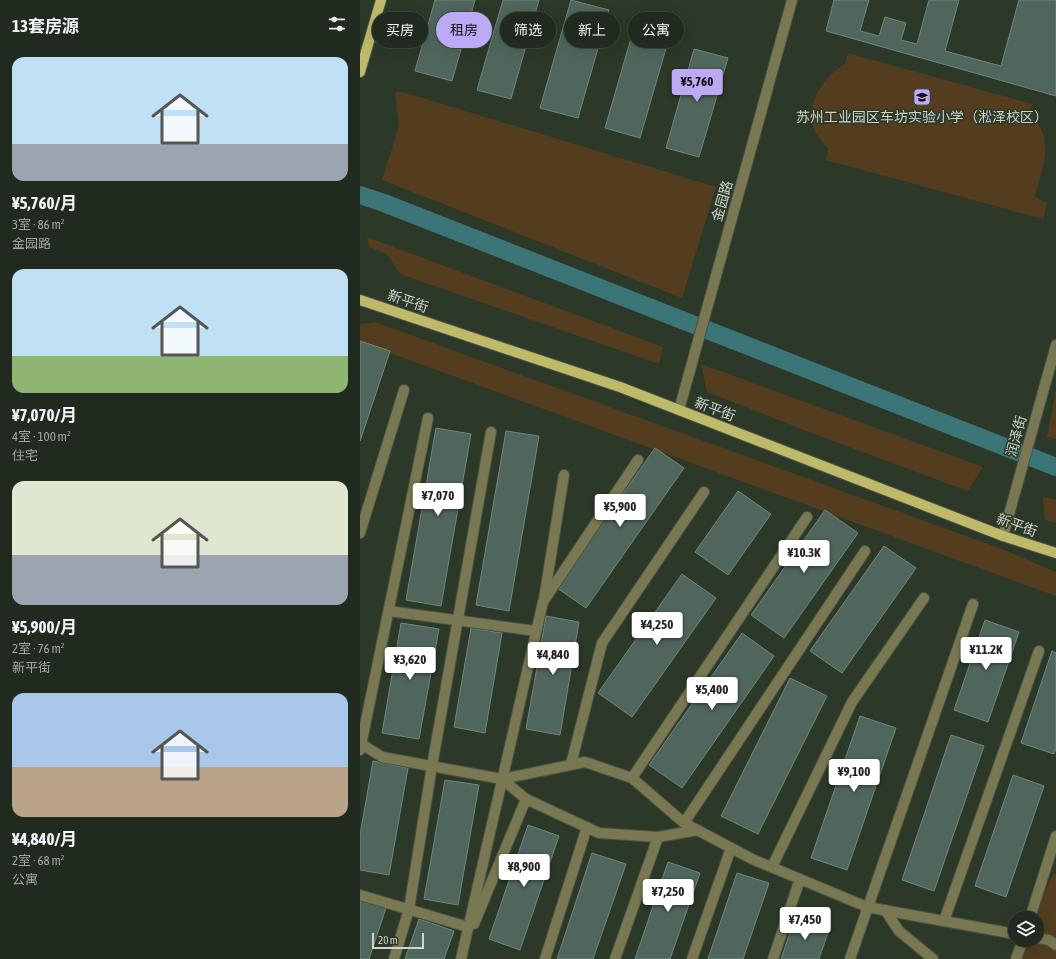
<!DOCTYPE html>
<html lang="zh">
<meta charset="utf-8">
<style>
body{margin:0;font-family:"Asap Condensed","Noto Sans SC",sans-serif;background:#2d362b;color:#f1f3f6;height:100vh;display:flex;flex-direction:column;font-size:15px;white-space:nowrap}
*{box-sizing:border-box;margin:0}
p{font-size:13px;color:#a2a7a4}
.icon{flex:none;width:22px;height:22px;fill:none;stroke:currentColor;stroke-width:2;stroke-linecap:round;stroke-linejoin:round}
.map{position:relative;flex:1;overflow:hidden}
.details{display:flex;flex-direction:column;background:#212a1e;width:360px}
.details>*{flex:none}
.guide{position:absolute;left:12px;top:12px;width:380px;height:36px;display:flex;gap:8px}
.tools{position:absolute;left:648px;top:911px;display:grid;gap:8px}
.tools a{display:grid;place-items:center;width:36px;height:36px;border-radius:50%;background:#212a1e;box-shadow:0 4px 16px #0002,0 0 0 1px #3e463c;font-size:20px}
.scale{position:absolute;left:12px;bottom:10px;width:52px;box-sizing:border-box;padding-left:4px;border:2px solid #ced5cc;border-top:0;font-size:11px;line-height:14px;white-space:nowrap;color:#ced5cc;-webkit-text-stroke:3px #2c3828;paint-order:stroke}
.price{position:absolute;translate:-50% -34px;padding:0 9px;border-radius:4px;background:#fff;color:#222;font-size:13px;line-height:26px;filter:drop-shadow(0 1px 2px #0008)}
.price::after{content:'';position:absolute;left:50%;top:24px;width:12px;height:9px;margin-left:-6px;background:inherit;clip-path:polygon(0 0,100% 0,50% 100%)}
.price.on{background:#bcaaf6;color:#111}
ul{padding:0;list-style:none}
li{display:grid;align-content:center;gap:8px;height:212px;padding:0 12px}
li span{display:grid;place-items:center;height:124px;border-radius:12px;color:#555}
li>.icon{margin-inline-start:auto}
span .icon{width:72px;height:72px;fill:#fffc;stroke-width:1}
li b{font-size:17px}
h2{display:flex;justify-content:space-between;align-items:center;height:48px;padding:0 12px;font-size:17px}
.pill{padding:0 14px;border-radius:18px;background:#212a1e;box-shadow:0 4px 16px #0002,0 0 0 1px #3e463c;font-size:14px;line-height:36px}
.pill.on{background:#bcaaf6;color:#111}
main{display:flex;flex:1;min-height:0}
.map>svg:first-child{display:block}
</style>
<main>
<section class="details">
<h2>13套房源<svg class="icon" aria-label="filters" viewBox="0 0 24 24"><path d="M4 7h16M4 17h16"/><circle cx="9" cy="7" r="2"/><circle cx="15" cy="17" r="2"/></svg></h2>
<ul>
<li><span style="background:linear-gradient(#bfe0f5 70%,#9aa5b1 0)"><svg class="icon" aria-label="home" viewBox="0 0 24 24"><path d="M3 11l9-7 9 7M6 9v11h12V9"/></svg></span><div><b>¥5,760/月</b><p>3室 · 86 m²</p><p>金园路</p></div></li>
<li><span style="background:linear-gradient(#bfe0f5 70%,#8fb573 0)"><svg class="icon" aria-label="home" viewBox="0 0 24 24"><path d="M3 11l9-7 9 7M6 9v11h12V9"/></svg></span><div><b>¥7,070/月</b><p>4室 · 100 m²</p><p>住宅</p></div></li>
<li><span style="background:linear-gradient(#dfe7d0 60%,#9aa5b1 0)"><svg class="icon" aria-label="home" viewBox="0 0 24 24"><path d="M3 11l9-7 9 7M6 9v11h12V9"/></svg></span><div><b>¥5,900/月</b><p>2室 · 76 m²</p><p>新平街</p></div></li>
<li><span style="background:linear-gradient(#a9c7e8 60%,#b9a48a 0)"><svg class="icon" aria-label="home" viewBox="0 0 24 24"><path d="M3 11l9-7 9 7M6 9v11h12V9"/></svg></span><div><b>¥4,840/月</b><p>2室 · 68 m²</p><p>公寓</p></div></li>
</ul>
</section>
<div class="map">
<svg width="696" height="959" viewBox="0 0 696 959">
<rect width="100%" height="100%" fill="#2c3828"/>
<g fill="#533d1e">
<path d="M488,53l184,51 -2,10c26,28 13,49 5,83l12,6 -4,16 -217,-59 2,-11c-5,-6 -11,-12 -14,-20 -10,-25 11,-54 31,-65z"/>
<path d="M35,92h8l313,95 -34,111 -300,-118 17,-54z"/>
<path d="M7,237l296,110 -4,17 -259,-90 -13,-20 -18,-7z"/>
<path d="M15,322l627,227 54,23v24l-693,-253 -3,1v-20z"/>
<path d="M341,364l282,103 -15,24 -159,-59 -102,-40z"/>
<path d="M696,389v50l-9,-2z"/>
<path d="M683,497l13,2v24l-11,-3z"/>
<path d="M693,874h3v85h-41l8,-19h14v-22h-4z"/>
</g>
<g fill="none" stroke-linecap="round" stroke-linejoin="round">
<path stroke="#3b7578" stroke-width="18" d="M0,195l24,8 672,264"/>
</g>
<g fill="#50665d" stroke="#6f877d">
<path d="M75,0h40l-23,81 -37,-10z"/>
<path d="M143,0h36l-28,99 -34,-9z"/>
<path d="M211,0l38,10 -31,108 -38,-10z"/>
<path d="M474,0h35l-9,31 19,5 6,-19 21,6 -5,17 16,4 12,-44h30l-14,51 56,15 18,-66h37v96l-230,-65z"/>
<path d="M276,21l35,10 -31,107 -35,-10z"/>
<path d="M334,49l34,9 -29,99 -33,-9z"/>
<path d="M0,341l30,10 -30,90z"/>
<path d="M76,428l35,6 -30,172 -35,-6z"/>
<path d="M146,431l33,5 -30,175 -33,-6z"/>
<path d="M295,448l29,20 -98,140 -29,-20z"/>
<path d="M378,491l33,23 -43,61 -33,-23z"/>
<path d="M465,510l33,23 -74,105 -33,-23z"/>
<path d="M524,546l32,22 -74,105 -32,-22z"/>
<path d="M322,574l34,24 -84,119 -34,-24z"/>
<path d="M186,616l33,6 -19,113 -34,-6z"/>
<path d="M625,620l34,12 -31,90 -34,-12z"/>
<path d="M41,623l38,6 -20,110 -37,-6z"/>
<path d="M111,628l31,5 -17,100 -31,-6z"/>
<path d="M382,633l32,23 -92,132 -33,-23z"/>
<path d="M692,651l4,2v96l-2,5 -33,-11z"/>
<path d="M430,678l37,18 -69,138 -37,-18z"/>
<path d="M500,716l36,12 -49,142 -36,-12z"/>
<path d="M591,735l33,11 -50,145 -32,-11z"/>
<path d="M13,761l35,7 -19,107 -29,-5v-35z"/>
<path d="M653,775l31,11 -38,111 -31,-11z"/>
<path d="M85,780l34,5 -21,120 -34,-6z"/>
<path d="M168,825l31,11 -39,114 -31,-11z"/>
<path d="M232,853l34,11 -33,95h-36z"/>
<path d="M308,862l32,11 -30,86h-35z"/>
<path d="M377,873l32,10 -26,76h-35z"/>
<path d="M0,900l26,8 -17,51h-9z"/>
<path d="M435,918l34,12 -10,29h-38z"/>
<path d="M59,919l35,12 -10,28h-39z"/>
</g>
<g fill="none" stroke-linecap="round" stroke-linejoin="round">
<defs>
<g id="minor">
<path d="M319,410l113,-410"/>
<path d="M0,533l44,-143"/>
<path d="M643,536l53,-191"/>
<path d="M184,599l20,-124"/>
<path d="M29,611l147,20"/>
<path d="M0,743l22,14 120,22 83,-17 47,16 52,45 68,36 115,48 148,27"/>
<path d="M0,750l68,-332"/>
<path d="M211,764l31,-121 102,-151"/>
<path d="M272,778l175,-261"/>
<path d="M142,779l24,20 73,34 59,4 40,-7"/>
<path d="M324,823l181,-272"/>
<path d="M412,867l80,-165 72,-104"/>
<path d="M0,895l108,32"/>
<path d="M525,910l14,21 34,28"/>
<path d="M670,918l26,-82"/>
<path d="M584,921l95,-270"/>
<path d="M114,924l52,-125"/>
<path d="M677,938l12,2 7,5"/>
<path d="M34,959l15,-50 23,-143 59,-334"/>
<path d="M101,959l82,-357 95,-142"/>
<path d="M185,959l42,-132"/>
<path d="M255,959l43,-122"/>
<path d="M332,959l39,-111"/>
<path d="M413,959l27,-80"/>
<path d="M490,959l123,-355"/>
<path d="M656,959l7,-19"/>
</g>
<g id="major">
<path d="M0,72l21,-72"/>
<path d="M0,300l260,87 383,149 53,17"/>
</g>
</defs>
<use href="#minor" stroke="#495446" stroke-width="12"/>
<use href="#major" stroke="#495446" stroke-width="12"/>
<use href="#minor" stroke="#797852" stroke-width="10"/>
<use href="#major" stroke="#beba6a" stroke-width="10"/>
</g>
<defs>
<symbol id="school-square" viewBox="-11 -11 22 22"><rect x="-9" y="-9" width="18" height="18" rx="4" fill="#bcaaf6" stroke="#2c3828"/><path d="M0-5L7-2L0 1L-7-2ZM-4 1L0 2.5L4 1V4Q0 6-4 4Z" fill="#111"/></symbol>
</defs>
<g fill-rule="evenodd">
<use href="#school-square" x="552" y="87" width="20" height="20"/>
</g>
<g text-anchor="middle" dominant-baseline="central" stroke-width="3" stroke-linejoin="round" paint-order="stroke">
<g font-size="14" fill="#ced5cc" stroke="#2c3828">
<text x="562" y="117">苏州工业园区车坊实验小学（淞泽校区）</text>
</g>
<g font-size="14" fill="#ced5cc" stroke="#2c3828">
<text transform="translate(362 201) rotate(-74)">金园路</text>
<text transform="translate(48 301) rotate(19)">新平街</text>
<text transform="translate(355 409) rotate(21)">新平街</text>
<text transform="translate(656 436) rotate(-75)">润泽街</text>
<text transform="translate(657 525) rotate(20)">新平街</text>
</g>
</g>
</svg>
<div class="tools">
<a><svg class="icon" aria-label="layers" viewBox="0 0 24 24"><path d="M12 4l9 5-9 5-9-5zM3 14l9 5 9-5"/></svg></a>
</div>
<div class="scale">20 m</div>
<b class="price on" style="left:337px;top:103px">¥5,760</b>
<b class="price" style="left:78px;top:517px">¥7,070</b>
<b class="price" style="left:260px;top:528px">¥5,900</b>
<b class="price" style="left:444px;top:574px">¥10.3K</b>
<b class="price" style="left:297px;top:646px">¥4,250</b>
<b class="price" style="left:626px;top:671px">¥11.2K</b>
<b class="price" style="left:193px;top:676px">¥4,840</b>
<b class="price" style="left:50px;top:681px">¥3,620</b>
<b class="price" style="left:352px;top:711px">¥5,400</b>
<b class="price" style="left:494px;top:793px">¥9,100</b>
<b class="price" style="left:164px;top:888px">¥8,900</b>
<b class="price" style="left:308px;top:913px">¥7,250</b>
<b class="price" style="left:445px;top:941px">¥7,450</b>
<div class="guide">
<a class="pill">买房</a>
<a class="pill on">租房</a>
<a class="pill">筛选</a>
<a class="pill">新上</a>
<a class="pill">公寓</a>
</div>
</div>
</main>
